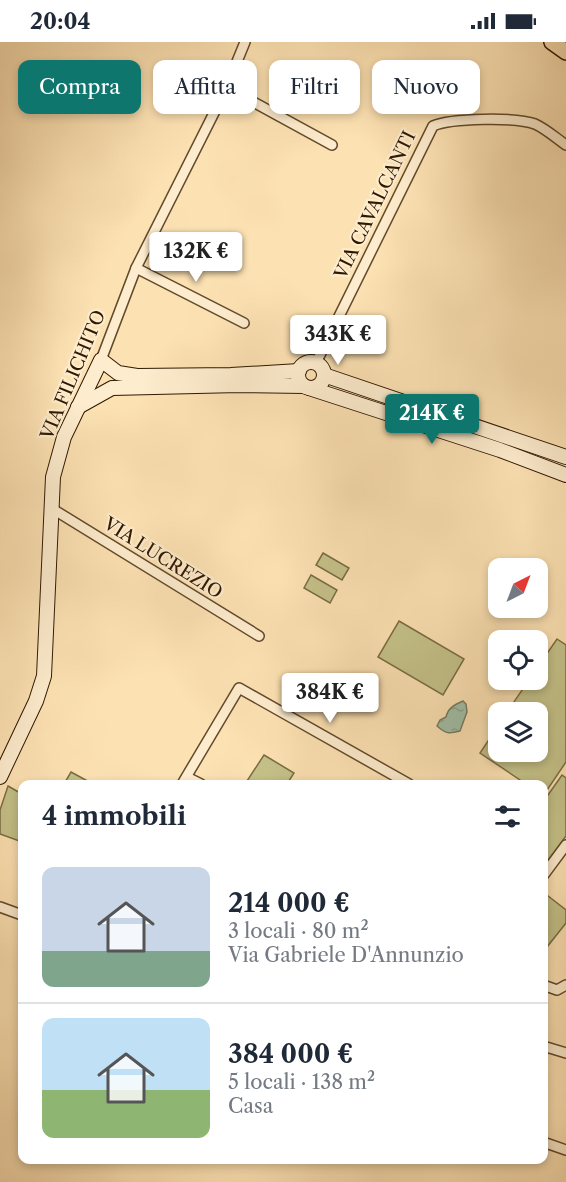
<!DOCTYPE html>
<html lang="it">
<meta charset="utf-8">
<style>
body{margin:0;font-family:"Libre Caslon Text",serif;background:#f6f6f7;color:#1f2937;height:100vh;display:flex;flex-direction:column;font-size:22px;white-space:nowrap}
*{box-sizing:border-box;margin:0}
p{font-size:20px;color:#747a83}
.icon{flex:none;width:33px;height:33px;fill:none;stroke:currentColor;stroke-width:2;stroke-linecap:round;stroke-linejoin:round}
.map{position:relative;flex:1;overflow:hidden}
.panel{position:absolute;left:18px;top:738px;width:530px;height:384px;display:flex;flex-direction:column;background:#fff;border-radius:12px;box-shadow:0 3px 9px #0003}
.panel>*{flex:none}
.banner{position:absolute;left:18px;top:18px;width:531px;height:54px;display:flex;gap:12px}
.needle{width:39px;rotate:42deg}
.fabs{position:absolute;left:488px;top:516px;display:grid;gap:12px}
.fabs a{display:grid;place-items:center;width:60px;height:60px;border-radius:12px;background:#fff;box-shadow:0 3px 9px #0003;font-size:30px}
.price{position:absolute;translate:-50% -51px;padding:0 14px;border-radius:6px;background:#fff;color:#222;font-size:20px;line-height:39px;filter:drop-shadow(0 2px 3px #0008)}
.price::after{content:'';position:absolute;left:50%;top:36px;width:18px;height:14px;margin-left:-9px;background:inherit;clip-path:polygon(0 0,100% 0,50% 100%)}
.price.on{background:#0f766e;color:#fff}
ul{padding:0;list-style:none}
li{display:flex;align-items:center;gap:18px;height:150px;padding:0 24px}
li+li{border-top:2px solid #e0e1e3}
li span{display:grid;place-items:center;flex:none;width:168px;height:120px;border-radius:12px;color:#555}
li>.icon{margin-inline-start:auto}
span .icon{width:72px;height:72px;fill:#fffc;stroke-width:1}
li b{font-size:26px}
h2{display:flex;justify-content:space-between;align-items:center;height:72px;padding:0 24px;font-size:26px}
.tag{padding:0 21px;border-radius:12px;background:#fff;box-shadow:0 3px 9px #0003;font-size:21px;line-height:54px}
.tag.on{background:#0f766e;color:#fff}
.status{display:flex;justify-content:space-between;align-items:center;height:42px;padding:0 30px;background:#fff;direction:ltr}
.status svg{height:16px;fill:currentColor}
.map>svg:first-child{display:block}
</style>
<div class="status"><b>20:04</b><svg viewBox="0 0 49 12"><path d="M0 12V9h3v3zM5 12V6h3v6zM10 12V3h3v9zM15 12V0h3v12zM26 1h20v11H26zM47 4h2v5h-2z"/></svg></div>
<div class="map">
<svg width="566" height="1140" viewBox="0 0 566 1140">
<defs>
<pattern id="water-ripples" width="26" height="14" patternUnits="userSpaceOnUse" patternTransform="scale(1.5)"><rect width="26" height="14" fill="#a0bea7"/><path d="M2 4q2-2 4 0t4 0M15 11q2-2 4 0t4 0" fill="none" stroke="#8aa38e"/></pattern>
</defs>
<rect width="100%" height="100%" fill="#fce1b2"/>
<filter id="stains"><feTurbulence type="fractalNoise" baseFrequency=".00333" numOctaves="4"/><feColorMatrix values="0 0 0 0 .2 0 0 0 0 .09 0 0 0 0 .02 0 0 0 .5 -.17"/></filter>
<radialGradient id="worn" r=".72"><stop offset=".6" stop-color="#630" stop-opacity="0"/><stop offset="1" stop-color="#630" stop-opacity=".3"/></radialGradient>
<g fill="#c4c188" stroke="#7a6c44" stroke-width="1.5">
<path d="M323,511l26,15 -7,12 -26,-15z"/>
<path d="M311,533l26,15 -7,13 -26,-15z"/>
<path d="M399,579l65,38 -21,36 -65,-38z"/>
<path d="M557,597l9,6v117l-23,34v-12h-17l-46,-31 18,-27v26h39v-40h-30l22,-32h8v-12z"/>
<path d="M264,713l30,18 -7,11h-42z"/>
<path d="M71,730l22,12h-29z"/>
<path d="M562,733l4,3v58l-23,31v-65z"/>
<path d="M8,744l14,8v48l-22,-8v-24z"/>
<path d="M543,850l23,18v13l-23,29z"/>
</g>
<path fill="url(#water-ripples)" stroke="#737c64" stroke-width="1.5" d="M463,659l3,3 1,8 -7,19c-11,3 -14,3 -23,-5l3,-6 6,-3c2,-9 8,-12 17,-16z"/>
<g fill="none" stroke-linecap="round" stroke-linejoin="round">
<defs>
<g id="street">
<path d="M226,45l106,58"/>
<path d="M136,226l108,55"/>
<path d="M101,318l35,-92 89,-177 20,-49"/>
<path d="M316,321l117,-237c18,-8 83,-9 102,-2 11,5 21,14 31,21"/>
<path d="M51,466l208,128"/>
<path d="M187,735l14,7"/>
<path d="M182,742l57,-96 170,96"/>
<path d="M543,834l23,-31"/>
<path d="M0,865l22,8"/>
<path d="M543,943l14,5 9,-5"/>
<path d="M543,1004l23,7"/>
<path d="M543,1100l23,8"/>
</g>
<g id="secondary">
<circle cx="311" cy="333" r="13"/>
<path d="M324,333l242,82"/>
<path d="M309,346l191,62 66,25"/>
<path d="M78,365l34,-19 127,-3 65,1"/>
<path d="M0,735l36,-76 8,-25 9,-199 11,-40 37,-77 17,13 19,3 94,-1 68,-4"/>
</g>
<path id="primary" d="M552,0l14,10"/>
</defs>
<use href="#street" stroke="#624a2c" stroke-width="12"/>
<use href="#secondary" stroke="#2f1800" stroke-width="16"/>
<use href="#primary" stroke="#2f1800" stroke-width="18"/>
<use href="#street" stroke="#fdeccd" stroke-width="9"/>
<use href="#secondary" stroke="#fdeccd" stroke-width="14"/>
<use href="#primary" stroke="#fce1b2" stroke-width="15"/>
</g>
<g text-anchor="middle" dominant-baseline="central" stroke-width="4.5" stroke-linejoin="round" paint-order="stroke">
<g font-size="18" fill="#2f1800" stroke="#fdeccd">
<text transform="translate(375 163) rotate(-64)">VIA CAVALCANTI</text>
<text transform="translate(73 333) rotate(-67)">VIA FILICHITO</text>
<text transform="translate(163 516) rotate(32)">VIA LUCREZIO</text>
</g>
</g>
<rect width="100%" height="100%" filter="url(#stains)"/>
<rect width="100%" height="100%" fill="url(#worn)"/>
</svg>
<div class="fabs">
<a><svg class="needle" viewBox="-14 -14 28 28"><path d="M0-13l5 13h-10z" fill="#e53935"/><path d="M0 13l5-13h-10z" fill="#747a83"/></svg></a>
<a><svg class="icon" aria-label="locate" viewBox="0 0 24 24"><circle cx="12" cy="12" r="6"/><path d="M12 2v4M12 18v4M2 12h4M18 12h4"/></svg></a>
<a><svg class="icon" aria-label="layers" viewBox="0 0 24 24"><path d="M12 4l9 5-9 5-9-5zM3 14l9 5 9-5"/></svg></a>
</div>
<b class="price" style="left:196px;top:241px">132K €</b>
<b class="price" style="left:338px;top:324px">343K €</b>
<b class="price on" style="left:432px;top:403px">214K €</b>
<b class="price" style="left:330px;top:682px">384K €</b>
<div class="banner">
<a class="tag on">Compra</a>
<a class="tag">Affitta</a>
<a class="tag">Filtri</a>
<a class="tag">Nuovo</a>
</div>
<section class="panel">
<h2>4 immobili<svg class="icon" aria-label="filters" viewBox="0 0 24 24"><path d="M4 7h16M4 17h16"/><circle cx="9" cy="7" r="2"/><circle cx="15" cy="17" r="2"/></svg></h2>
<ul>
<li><span style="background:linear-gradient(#c9d6e8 70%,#7fa58c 0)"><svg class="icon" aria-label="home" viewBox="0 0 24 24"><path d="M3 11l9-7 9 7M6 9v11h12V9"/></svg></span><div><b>214 000 €</b><p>3 locali · 80 m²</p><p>Via Gabriele D'Annunzio</p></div></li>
<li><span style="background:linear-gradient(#bfe0f5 60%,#8fb573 0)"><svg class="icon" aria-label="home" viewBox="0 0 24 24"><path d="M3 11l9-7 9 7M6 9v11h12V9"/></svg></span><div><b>384 000 €</b><p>5 locali · 138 m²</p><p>Casa</p></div></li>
</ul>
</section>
</div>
